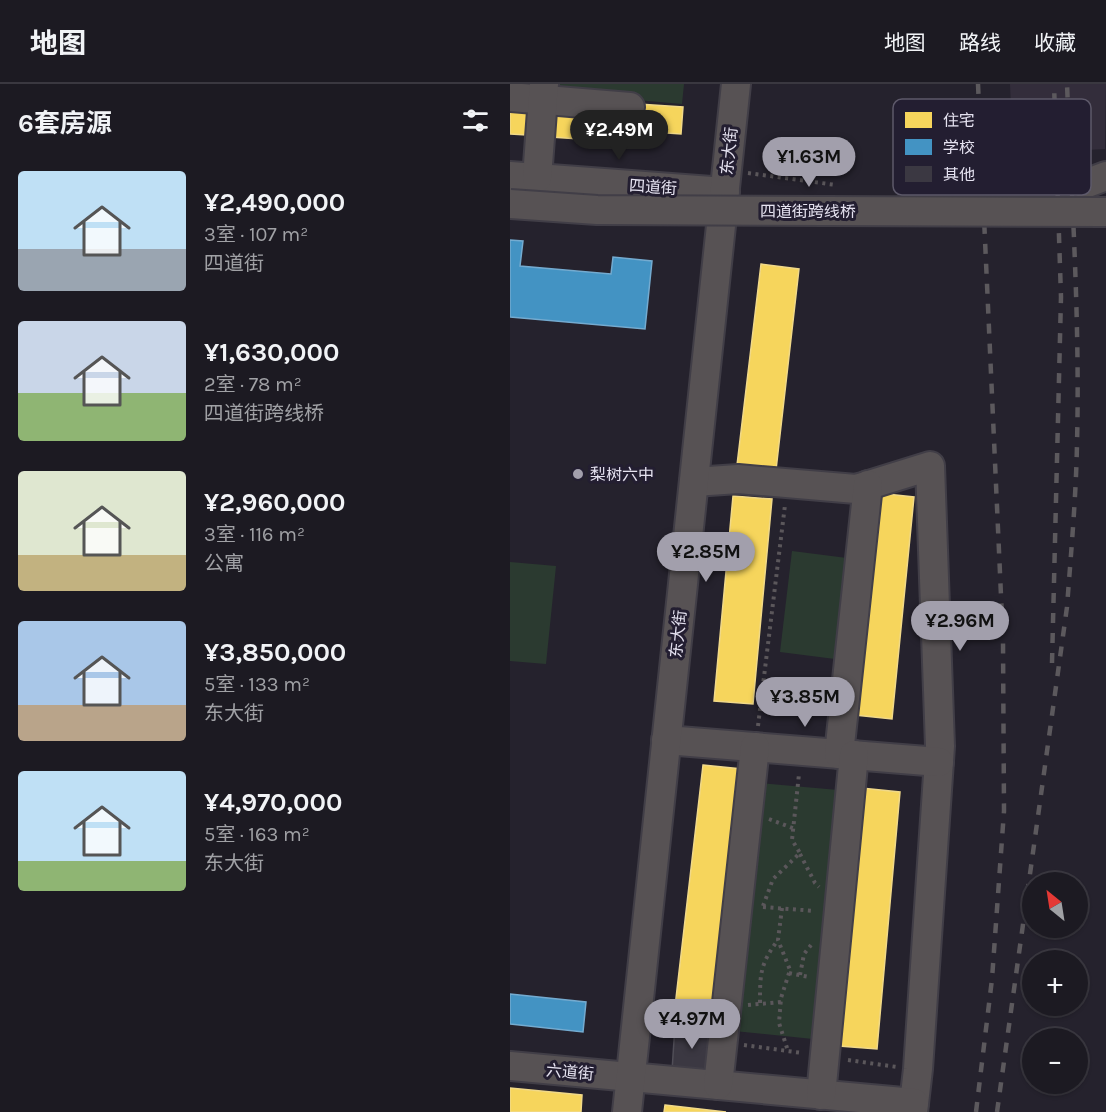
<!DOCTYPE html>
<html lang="zh">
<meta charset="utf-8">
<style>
body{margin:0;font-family:Karla,"Noto Sans SC",sans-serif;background:#25232a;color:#f1f3f6;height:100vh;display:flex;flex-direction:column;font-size:22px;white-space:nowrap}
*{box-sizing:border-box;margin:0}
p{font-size:20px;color:#a0a1a5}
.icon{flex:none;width:33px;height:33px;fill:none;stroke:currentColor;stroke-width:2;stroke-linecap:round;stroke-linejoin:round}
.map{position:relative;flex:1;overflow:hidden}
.drawer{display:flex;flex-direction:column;background:#1c1a22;width:510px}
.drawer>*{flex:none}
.needle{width:39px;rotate:330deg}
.fabs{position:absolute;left:512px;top:788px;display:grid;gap:12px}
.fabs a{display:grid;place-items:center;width:66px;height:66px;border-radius:50%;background:#1c1a22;box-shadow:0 2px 4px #0004,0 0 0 2px #3a3840;font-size:30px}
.price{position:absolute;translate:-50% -51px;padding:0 14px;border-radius:21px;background:#a29fac;color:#111;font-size:20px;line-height:39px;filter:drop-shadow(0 2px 3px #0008)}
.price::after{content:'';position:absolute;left:50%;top:36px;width:18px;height:14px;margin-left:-9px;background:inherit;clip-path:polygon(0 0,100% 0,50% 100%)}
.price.active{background:#222;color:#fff}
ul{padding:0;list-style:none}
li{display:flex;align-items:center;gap:18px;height:150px;padding:0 18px}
li span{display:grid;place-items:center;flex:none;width:168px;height:120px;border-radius:6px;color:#555}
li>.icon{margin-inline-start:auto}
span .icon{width:72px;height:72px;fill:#fffc;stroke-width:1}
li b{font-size:26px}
h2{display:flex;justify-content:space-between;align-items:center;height:72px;padding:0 18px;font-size:26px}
header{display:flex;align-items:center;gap:36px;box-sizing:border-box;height:84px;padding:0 30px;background:#1c1a22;border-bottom:2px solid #3a3840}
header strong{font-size:28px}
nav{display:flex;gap:33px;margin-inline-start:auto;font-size:21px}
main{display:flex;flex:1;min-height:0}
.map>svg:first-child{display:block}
</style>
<header>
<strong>地图</strong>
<nav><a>地图</a><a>路线</a><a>收藏</a></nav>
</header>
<main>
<section class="drawer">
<h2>6套房源<svg class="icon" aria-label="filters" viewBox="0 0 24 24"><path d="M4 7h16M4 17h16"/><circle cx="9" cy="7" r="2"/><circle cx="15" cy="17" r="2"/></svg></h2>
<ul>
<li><span style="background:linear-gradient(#bfe0f5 65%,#9aa5b1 0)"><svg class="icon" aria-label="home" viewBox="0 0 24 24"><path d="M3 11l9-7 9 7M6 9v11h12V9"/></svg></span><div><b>¥2,490,000</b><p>3室 · 107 m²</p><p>四道街</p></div></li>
<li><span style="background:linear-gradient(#c9d6e8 60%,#8fb573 0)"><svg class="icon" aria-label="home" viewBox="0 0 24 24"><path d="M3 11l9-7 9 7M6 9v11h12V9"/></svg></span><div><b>¥1,630,000</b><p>2室 · 78 m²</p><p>四道街跨线桥</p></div></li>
<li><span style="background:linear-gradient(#dfe7d0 70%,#c2b280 0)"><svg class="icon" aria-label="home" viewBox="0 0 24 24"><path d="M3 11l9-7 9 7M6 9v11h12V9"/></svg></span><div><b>¥2,960,000</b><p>3室 · 116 m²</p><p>公寓</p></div></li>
<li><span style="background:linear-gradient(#a9c7e8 70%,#b9a48a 0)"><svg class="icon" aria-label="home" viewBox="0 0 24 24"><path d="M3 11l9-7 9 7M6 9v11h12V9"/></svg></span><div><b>¥3,850,000</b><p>5室 · 133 m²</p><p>东大街</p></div></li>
<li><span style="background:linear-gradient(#bfe0f5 75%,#8fb573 0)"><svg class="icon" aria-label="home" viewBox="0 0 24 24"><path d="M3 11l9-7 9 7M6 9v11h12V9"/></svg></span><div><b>¥4,970,000</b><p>5室 · 163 m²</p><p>东大街</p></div></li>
</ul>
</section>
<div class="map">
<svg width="596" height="1028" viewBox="0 0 596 1028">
<rect width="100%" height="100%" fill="#25222d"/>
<path fill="#332d3b" d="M500,0h96l-1,65 -92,5z"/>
<g fill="#2b3a30">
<path d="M48,0h126l-2,20 -125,-11z"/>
<path d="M282,467l55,7 -12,101 -55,-7z"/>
<path d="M0,478l46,4 -10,98 -36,-3z"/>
<path d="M248,699l80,7 -25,249 -79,-8z"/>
</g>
<g fill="#f6d55c" stroke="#f1d988" stroke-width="1.5">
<path d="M128,20l45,3 -2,27 -44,-3v12l-86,-6 2,-28z"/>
<path d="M0,22l17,1 -1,28 -16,-1z"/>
<path d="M251,180l38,5 -23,201 -39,-5z"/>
<path d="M367,409l37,4 -22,222 -37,-4z"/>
<path d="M223,412l39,3 -19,205 -39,-3z"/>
<path d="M193,681l39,4 -30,260 -39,-5z"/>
<path d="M351,704l39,4 -23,257 -38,-3z"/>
<path d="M0,1004l72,7 -1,17h-71z"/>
<path d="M155,1021l61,7h-62z"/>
</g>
<g fill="#4393c3" stroke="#74abd0" stroke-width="1.5">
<path d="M0,156l13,1 -3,25 91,8 2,-17 39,4 -7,68 -135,-12z"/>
<path d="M0,910l76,8 -3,30 -73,-8z"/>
</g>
<path fill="#3b3842" stroke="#504e57" stroke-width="1.5" d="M165,941l37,4 -4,45 -36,-3z"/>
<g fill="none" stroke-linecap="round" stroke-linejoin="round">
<defs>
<g id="minor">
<path d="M0,13l120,10"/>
<path d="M0,92l215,16"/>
<path d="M27,94l7,-94"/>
<path d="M575,100l21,-8"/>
<path d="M184,398l44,-3 118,10 74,-23 10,280 -22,323 -5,43"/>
<path d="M156,656l273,22"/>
<path d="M329,670l29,-269"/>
<path d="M0,982l404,37"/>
<path d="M208,1001l37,-338"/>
<path d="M311,1011l33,-340"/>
<path d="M117,1028l109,-1028"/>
</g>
</defs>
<use href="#minor" stroke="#413e47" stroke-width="32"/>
<g stroke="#5b575b" stroke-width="4" stroke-dasharray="3 4.5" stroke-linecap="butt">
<path d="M238,89l88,12"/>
<path d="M248,642l27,-221"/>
<path d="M259,735l26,10"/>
<path d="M290,770l15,29 4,4"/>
<path d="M253,822l10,-27 27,-26 -8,-13 7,-66"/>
<path d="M253,823l52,4"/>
<path d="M272,824l-4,32 12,30 -9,28 -2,25 9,28"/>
<path d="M279,889l20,4"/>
<path d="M290,891l4,-21 7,-9"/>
<path d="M250,919c0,-29 0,-39 18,-63"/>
<path d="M238,921l33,-3"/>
<path d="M234,961l58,8"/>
<path d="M338,976l49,7"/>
</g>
<use href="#minor" stroke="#575254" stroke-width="28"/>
<g stroke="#5c595d" stroke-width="4.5" stroke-dasharray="10 10" stroke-linecap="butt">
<path d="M542,579l9,-366 -7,-213"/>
<path d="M466,1028l16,-133 12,-168 -1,-171 -25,-556"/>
<path d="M487,1028l70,-505c4,-54 9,-109 10,-163 3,-120 -5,-240 -10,-360"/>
</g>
<defs>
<path id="minor-bridge" d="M0,120l87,6 509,2"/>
</defs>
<use href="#minor-bridge" stroke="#413e47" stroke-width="32" stroke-linecap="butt"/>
<use href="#minor-bridge" stroke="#575254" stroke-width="28"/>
</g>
<circle fill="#a29fac" stroke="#231e31" stroke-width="2" cx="68" cy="390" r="6"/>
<g text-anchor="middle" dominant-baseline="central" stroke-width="6" stroke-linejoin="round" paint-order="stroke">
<g font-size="16" fill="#e5e2f0" stroke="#231e31">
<text transform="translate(219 67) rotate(-84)">东大街</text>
<text transform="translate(143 103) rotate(4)">四道街</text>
<text x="298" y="127">四道街跨线桥</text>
<text transform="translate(168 550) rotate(-84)">东大街</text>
<text transform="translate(60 988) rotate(5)">六道街</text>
</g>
<g font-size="16" fill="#e5e2f0" stroke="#231e31" text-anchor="start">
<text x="80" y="390">梨树六中</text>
</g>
</g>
<rect x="383" y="15" width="198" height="96" rx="9" fill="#231e31" stroke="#5d596a" stroke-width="1.5"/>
<rect x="395" y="28" width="27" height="16" fill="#f6d55c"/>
<rect x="395" y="55" width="27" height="16" fill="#4393c3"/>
<rect x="395" y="82" width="27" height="16" fill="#3b3842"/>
<g font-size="16" fill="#e5e2f0">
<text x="433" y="42">住宅</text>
<text x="433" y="69">学校</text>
<text x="433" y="96">其他</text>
</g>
</svg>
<div class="fabs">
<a><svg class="needle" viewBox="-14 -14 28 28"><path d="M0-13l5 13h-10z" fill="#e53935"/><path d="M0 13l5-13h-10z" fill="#a0a1a5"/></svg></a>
<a>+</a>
<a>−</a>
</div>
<b class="price active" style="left:109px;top:77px">¥2.49M</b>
<b class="price" style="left:299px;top:104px">¥1.63M</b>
<b class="price" style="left:196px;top:499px">¥2.85M</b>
<b class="price" style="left:450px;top:568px">¥2.96M</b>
<b class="price" style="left:295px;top:644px">¥3.85M</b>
<b class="price" style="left:182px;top:966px">¥4.97M</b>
</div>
</main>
